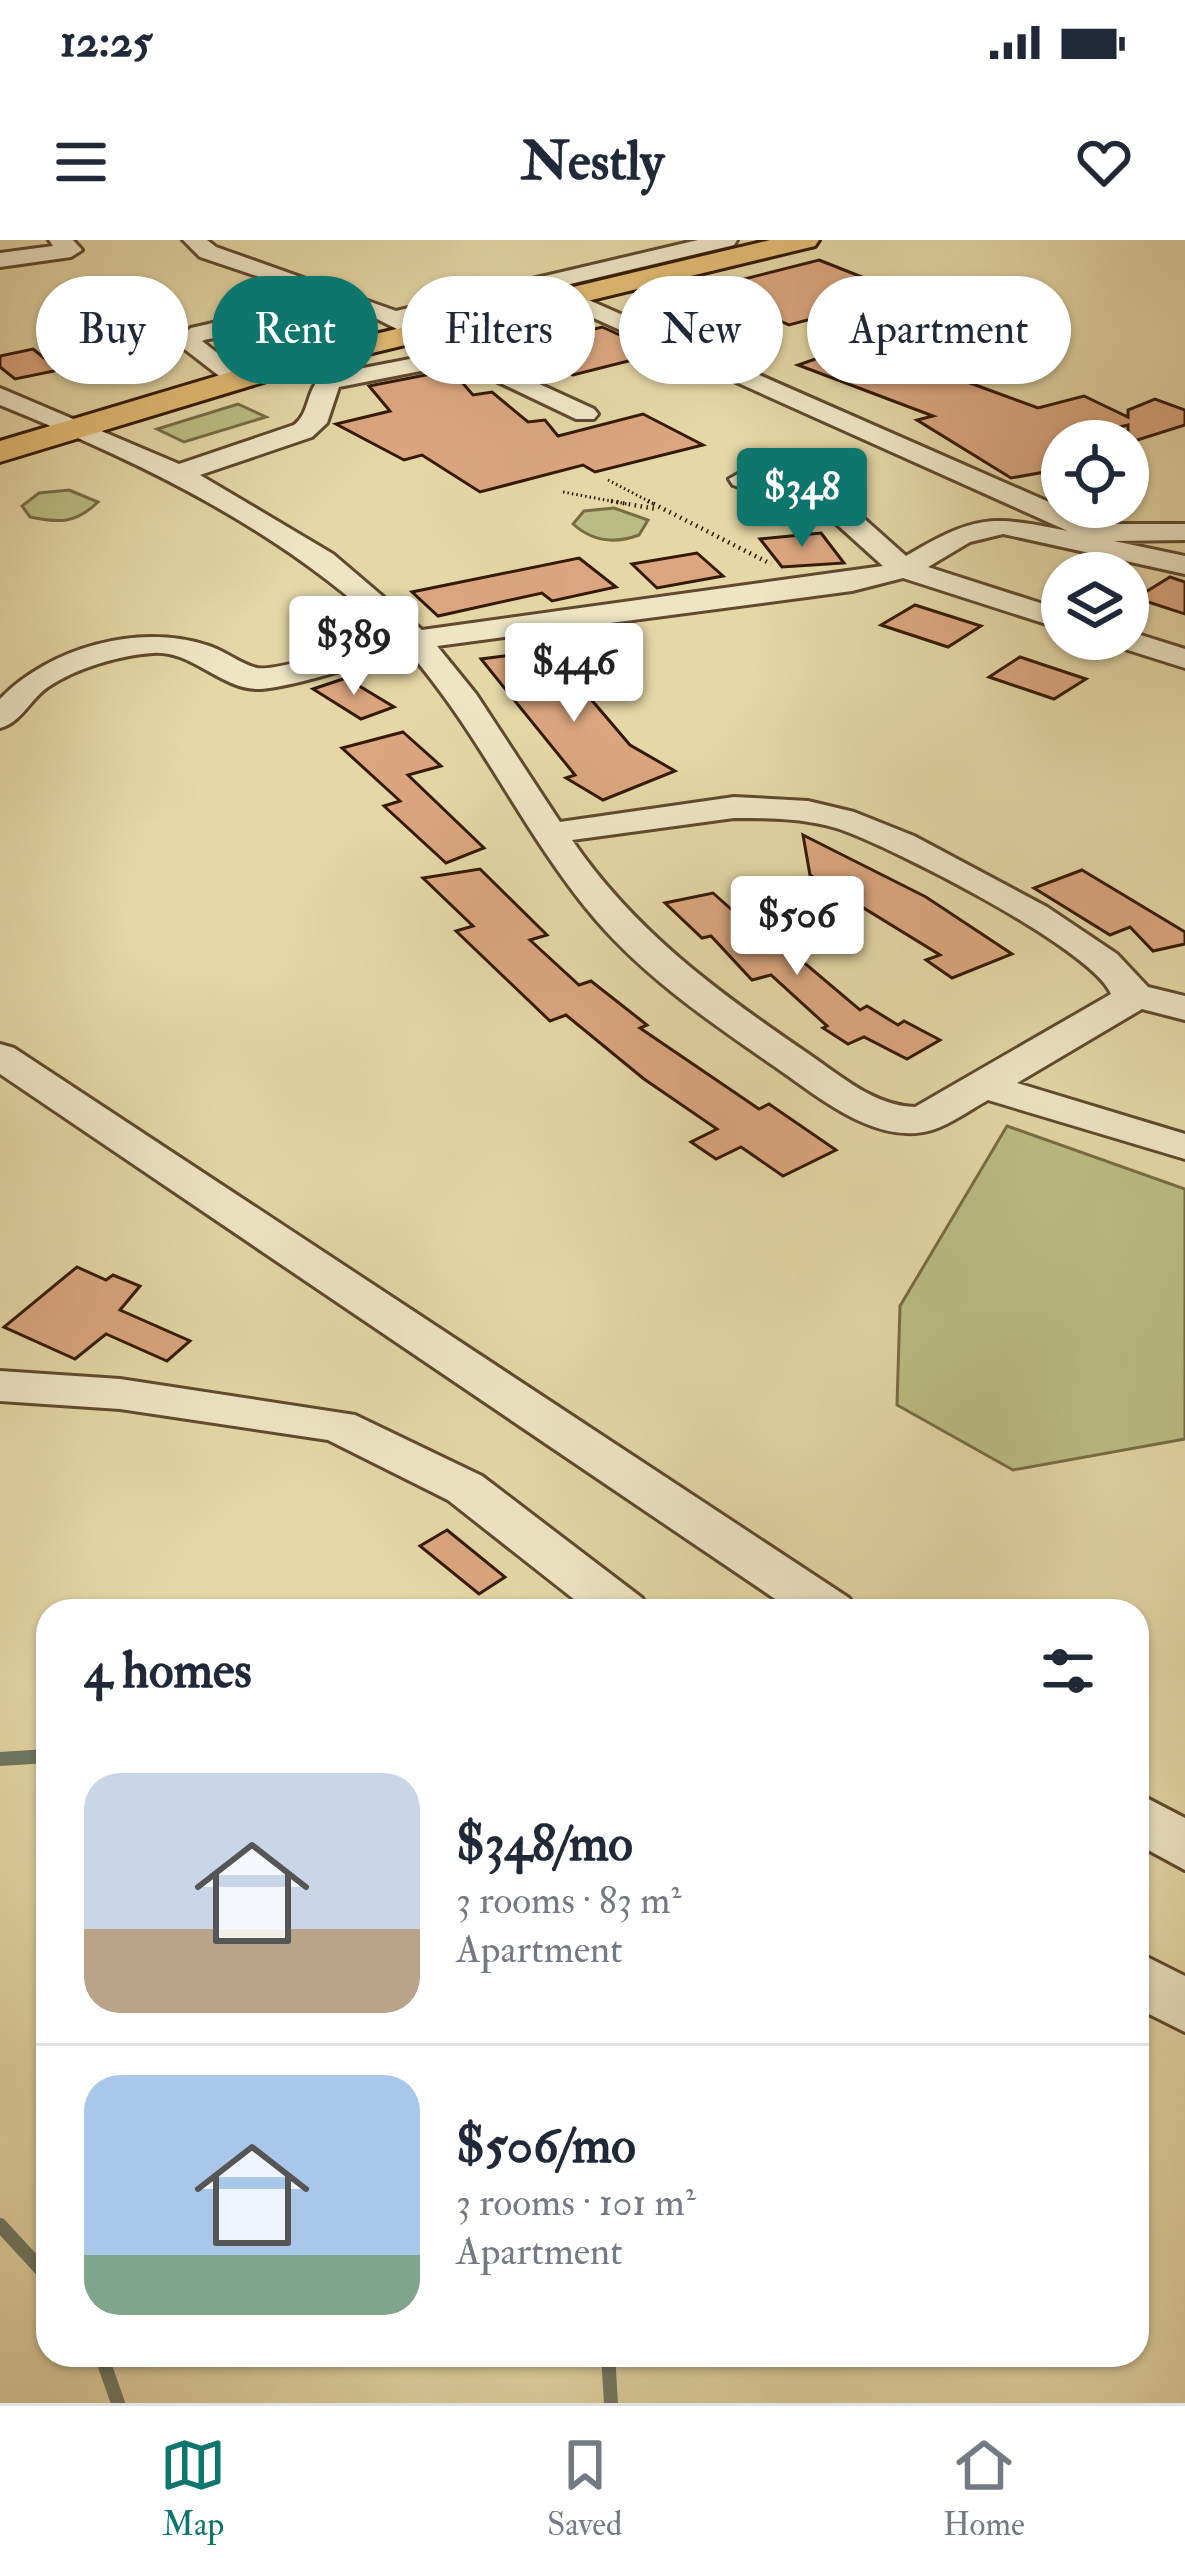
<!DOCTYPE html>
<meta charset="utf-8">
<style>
body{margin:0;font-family:"IM FELL Double Pica",serif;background:#f6f6f7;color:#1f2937;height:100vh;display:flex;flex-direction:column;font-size:45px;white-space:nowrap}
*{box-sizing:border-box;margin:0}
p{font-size:39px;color:#747a83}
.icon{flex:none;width:66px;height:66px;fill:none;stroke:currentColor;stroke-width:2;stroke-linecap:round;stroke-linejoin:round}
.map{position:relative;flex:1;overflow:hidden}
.side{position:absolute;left:36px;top:1359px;width:1113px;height:768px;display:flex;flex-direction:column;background:#fff;border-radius:36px;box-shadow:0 3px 9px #0004}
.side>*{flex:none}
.hud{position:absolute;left:36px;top:36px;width:1113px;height:108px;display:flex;gap:24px}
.buttons{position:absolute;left:1041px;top:180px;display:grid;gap:24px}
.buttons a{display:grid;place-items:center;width:108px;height:108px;border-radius:50%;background:#fff;box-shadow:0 3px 9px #0004;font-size:60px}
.price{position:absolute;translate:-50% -102px;padding:0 27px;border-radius:12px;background:#fff;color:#222;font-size:39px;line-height:78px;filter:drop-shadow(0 3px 6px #0008)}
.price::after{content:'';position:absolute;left:50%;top:72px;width:36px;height:27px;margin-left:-18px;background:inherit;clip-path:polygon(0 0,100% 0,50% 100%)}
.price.current{background:#0f766e;color:#fff}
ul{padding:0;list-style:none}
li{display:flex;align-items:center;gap:36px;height:300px;padding:0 48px}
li+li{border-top:3px solid #e0e1e3}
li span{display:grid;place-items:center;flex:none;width:336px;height:240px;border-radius:36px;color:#555}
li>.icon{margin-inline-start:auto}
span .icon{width:144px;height:144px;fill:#fffc;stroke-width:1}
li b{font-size:51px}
h2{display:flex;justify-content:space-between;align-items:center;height:144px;padding:0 48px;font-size:51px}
.chip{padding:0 42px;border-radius:54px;background:#fff;box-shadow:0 3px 9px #0004;font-size:42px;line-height:108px}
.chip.current{background:#0f766e;color:#fff}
.status{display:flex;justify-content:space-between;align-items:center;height:84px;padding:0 60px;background:#fff;direction:ltr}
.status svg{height:33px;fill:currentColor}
header{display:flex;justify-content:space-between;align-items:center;height:156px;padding:0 48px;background:#fff;font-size:54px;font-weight:700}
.menu{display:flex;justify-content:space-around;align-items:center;height:168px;border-top:3px solid #e0e1e3;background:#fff;font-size:33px;color:#747a83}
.menu a{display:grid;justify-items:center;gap:6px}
.menu .current{color:#0f766e}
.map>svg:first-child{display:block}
</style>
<div class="status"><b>12:25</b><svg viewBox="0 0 49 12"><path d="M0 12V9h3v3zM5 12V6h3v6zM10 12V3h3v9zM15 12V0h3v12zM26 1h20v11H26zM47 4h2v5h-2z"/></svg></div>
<header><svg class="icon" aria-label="menu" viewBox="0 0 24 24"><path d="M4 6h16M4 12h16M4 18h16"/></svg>Nestly<svg class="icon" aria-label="heart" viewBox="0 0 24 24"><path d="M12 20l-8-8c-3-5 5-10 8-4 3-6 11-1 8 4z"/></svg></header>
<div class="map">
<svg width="1185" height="2163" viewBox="0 0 1185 2163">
<rect width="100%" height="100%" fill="#e5d7a6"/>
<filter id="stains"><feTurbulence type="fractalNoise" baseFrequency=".00167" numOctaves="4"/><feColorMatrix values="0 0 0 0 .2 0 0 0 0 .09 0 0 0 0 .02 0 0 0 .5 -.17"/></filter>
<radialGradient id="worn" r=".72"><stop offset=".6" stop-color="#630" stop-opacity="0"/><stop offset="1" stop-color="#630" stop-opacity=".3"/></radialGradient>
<g fill="#babd83" stroke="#776c44" stroke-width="3">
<path d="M238,164l28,13 -82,25 -27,-13z"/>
<path d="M69,250l29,12c-23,22 -39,21 -68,15l-8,-11 17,-13z"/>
<path d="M614,268l34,12 -9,15c-24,9 -46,7 -66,-11l11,-13z"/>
<path d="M1007,886l178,63v250l-172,31 -116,-65 3,-99z"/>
</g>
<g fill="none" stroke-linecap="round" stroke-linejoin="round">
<path stroke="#6f7a66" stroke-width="12" d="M0,1519l48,-3"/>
<g stroke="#6f7a66" stroke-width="14">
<path d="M0,1519l48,-3"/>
<path d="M0,1985l48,52"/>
<path d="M101,2115l17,48"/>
<path d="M608,2115l3,48"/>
</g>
</g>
<g fill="#dba67f" stroke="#341a06" stroke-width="3">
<path d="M819,20l86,34 -116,31 -84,-36z"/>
<path d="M278,82l35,17 -26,7 -32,-18z"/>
<path d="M602,87l58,26 -87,22 -55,-27z"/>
<path d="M861,103l177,65 46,-12 44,21v-7l27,-11 30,11v15l-57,18v-18l-66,16v28l-51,9 -94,-58 16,-4 -135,-51z"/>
<path d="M33,109l26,21 -44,9 -15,-12v-11z"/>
<path d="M441,132h12l20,23 19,-3 36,30 17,-2 13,16 85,-22 60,31 -108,27 -12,-7 -103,27 -58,-37 -18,5 -68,-36 54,-13 -21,-25z"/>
<path d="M821,293l23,30 -62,4 -22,-28z"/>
<path d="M697,313l26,23 -66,12 -25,-24z"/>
<path d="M579,318l37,29 -64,14 -10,-8 -104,23 -26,-24z"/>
<path d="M1170,337l15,5v32l-49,-16z"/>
<path d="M915,365l66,21 -33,21 -67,-22z"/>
<path d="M549,410l81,95 45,26 -72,29 -37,-22 9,-3 -94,-116z"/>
<path d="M1020,417l66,22 -32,20 -65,-22z"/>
<path d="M346,438l48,29 -33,12 -48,-30z"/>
<path d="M403,492l38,34 -33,9 76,73 -38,15 -62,-57 16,-5 -58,-53z"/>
<path d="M803,595l123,62 86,57 -60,24 -26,-18 14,-5 -130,-80z"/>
<path d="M480,629l67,66 -17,5 49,45 12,-4 56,44 -7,3 119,81 10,-5 67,46 -53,26 -42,-29 -25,12 -25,-17 26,-13 -73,-50 -78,-64 -16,6 -94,-90 17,-5 -50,-48z"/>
<path d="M1082,630l103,62v12l-32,7 -23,-24 -20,8 -76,-47z"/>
<path d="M713,653l65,58 10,-2 72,61 7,-4 31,19 6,-4 36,19 -33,19 -43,-22 -16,7 -25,-16 4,-2 -56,-51 -19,5 -41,-44 -9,2 -37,-35z"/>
<path d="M77,1027l29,13 7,-5 27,11 -20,24 70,31 -23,20 -61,-27 -31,25 -71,-32z"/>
<path d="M447,1290l58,47 -26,17 -59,-48z"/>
</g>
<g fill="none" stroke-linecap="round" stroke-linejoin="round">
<defs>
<g id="minor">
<path d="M49,0h24l9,10 -11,7 -71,10v-14l53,-7z"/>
<path d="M183,0h24l9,7 180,64 302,-71h39l-3,5 -320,76 15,11 -12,7 -56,-28 -161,-54z"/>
<path d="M568,51l531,233h86v16l-71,1 71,15v18l-182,-40 -33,8 -42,25 134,43v19l-159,-51 -51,13 -415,55 39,48 84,128 174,-25 74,4 46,11 60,24 133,71 70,47 31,33 37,9v24l-43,-11 -125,74 168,51v25l-197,-59c-18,10 -37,24 -56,30 -56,17 -116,-35 -158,-64 -67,-46 -137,-94 -189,-159 -65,-81 -108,-177 -177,-256 -34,9 -122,39 -152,38 -36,-1 -65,-39 -103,-36 -33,2 -77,15 -105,34 -18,12 -26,35 -48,41v-29c49,-51 138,-76 206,-54 18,5 34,19 51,23 19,4 112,-26 136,-32 -113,-107 -250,-173 -393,-231v-17l179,76 115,-39c16,-12 12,-35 28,-49l119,-23 35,2 118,54 4,5 -4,5h-18l-105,-50 -30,-2 -102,20 -12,36 -15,14 -112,38 133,79 89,76 461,-64 -52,-47 -98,-34 -4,-6 14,-8 108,36 55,49c70,-41 84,-41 162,-25l-508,-228 -4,-5zM734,578c35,0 69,0 102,10 53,17 257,121 275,166l-196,113c-40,-1 -73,-30 -105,-52 -91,-62 -175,-123 -238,-215z"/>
<path d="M213,83l37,7 57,33 -12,7c-31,-8 -59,-42 -93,-29l46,36 -3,5h-18l-53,-41 17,-13z"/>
<path d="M1128,391l57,18v19l-73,-23 -4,-6h20z"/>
<path d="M0,804l14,4 835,550 8,13h-64l-793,-537z"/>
<path d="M0,1131l120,8 235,36 127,61 160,122 8,13h-61l-141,-111 -120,-60 -208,-31 -120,-8z"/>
<path d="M1137,1553l48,25v52l-48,-26z"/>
<path d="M1137,1712l48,24v56l-48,-24z"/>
</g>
<path id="major" d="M770,0h49l-4,6 -505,122 -310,94v-21l287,-86z"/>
</defs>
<use href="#minor" stroke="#60492e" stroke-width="6"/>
<use href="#major" stroke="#341a06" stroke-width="6"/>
<g stroke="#341a06" stroke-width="3" stroke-dasharray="1.5 3" stroke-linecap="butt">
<path d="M608,240l46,24"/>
<path d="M563,252l64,12"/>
</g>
<g stroke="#341a06" stroke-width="4.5" stroke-dasharray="1.5 4.5" stroke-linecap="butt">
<path d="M611,261l45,8"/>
<path d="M648,261l123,63"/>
</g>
<use href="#minor" fill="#eee5c5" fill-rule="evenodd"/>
<use href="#major" fill="#e2bc73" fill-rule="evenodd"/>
</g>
<rect width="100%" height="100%" filter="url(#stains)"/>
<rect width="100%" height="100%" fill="url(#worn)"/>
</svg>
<div class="buttons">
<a><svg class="icon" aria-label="locate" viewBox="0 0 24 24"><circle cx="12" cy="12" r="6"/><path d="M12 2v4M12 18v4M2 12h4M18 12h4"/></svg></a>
<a><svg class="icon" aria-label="layers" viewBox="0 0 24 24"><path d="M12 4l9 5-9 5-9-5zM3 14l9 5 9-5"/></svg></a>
</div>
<b class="price current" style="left:802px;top:310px">$348</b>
<b class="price" style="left:354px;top:458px">$389</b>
<b class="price" style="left:574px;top:485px">$446</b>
<b class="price" style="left:797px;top:738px">$506</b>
<div class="hud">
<a class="chip">Buy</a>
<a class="chip current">Rent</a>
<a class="chip">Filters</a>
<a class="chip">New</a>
<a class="chip">Apartment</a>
</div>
<section class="side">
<h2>4 homes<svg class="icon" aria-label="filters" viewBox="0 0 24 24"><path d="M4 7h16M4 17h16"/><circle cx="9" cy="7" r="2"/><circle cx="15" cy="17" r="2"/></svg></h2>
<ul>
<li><span style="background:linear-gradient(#c9d6e8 65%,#b9a48a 0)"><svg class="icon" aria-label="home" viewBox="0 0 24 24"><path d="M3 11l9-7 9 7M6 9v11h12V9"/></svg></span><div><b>$348/mo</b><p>3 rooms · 83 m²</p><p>Apartment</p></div></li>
<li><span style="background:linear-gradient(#a9c7e8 75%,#7fa58c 0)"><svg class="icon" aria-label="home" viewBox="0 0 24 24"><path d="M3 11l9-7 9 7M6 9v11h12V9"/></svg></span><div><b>$506/mo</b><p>3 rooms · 101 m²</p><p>Apartment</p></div></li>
</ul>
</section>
</div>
<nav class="menu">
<a class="current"><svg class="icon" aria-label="map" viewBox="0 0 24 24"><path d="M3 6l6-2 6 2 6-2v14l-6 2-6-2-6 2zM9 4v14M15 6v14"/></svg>Map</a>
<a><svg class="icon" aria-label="saved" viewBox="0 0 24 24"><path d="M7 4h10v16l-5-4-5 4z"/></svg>Saved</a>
<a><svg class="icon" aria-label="home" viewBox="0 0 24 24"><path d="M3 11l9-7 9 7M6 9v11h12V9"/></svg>Home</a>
</nav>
